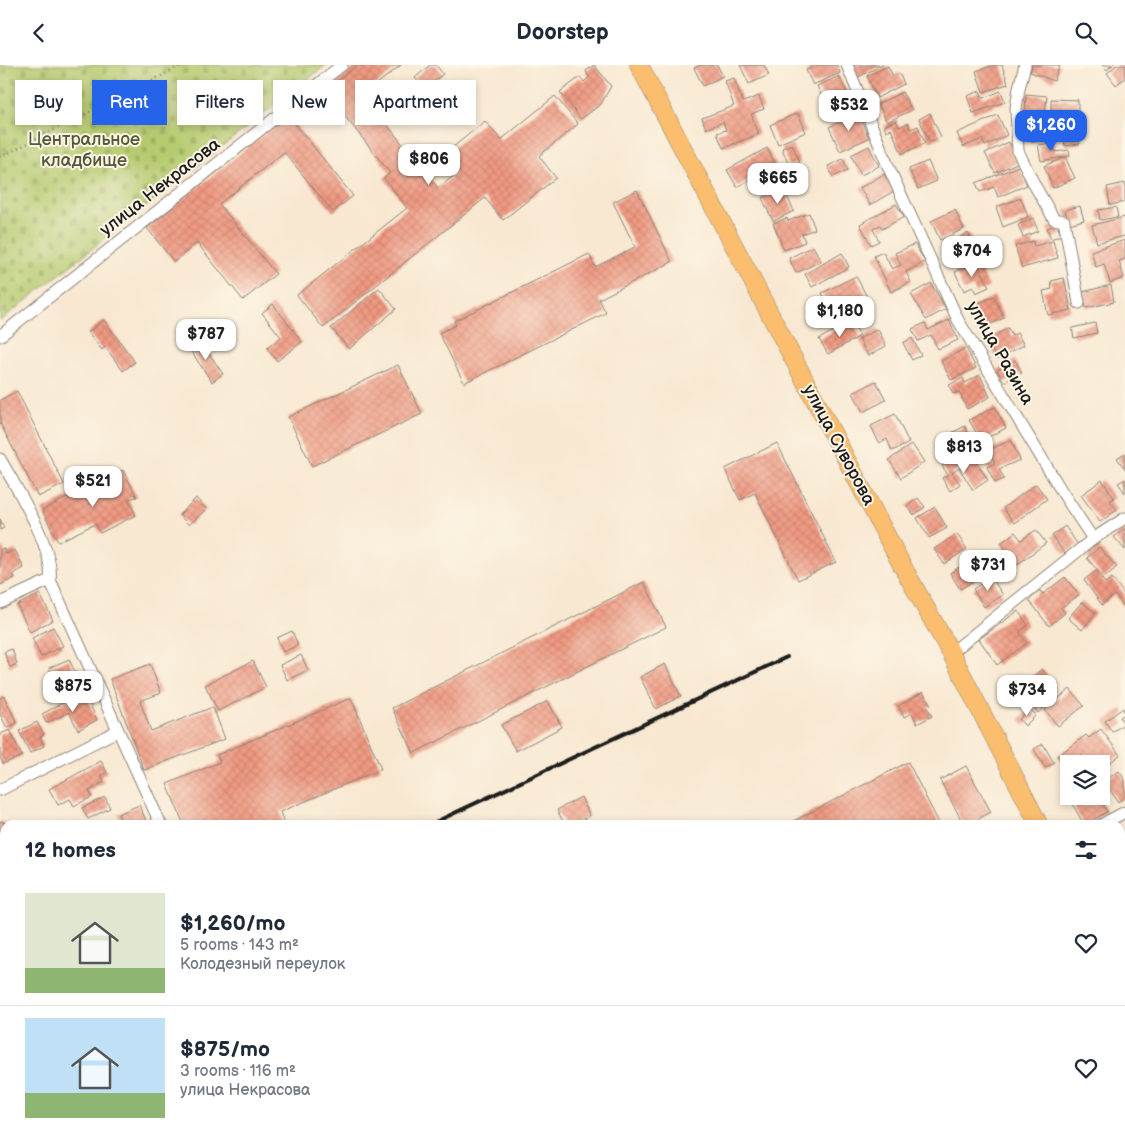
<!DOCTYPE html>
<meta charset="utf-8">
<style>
body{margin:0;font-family:"Balsamiq Sans",sans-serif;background:#f2f2f3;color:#1f2937;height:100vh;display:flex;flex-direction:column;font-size:19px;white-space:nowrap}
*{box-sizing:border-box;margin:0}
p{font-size:16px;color:#747a83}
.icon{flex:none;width:28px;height:28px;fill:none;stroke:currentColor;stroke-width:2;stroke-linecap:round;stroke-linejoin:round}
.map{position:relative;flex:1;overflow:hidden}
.sheet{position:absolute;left:0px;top:755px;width:1125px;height:321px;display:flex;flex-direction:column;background:#fff;border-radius:15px 15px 0 0;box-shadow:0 2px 8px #0003}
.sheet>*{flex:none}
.hud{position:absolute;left:15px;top:15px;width:500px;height:45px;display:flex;gap:10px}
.tools{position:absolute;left:1060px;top:690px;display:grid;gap:10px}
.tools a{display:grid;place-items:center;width:50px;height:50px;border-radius:0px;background:#fff;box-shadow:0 2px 8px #0003;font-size:25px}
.price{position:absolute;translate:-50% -42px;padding:0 11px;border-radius:10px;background:#fff;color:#222;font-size:16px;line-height:32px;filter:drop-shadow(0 1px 2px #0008)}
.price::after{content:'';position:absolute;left:50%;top:30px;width:15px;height:11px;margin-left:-8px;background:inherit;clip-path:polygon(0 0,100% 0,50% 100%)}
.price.current{background:#2563eb;color:#fff}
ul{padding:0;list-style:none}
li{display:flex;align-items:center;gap:15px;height:125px;padding:0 25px}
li+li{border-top:1px solid #e0e1e3}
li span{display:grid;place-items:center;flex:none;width:140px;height:100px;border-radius:0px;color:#555}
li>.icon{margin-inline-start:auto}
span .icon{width:60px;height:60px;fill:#fffc;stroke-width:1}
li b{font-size:21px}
h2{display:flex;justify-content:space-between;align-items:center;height:60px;padding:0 25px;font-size:21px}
.tag{padding:0 18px;border-radius:0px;background:#fff;box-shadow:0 2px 8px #0003;font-size:18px;line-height:45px}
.tag.current{background:#2563eb;color:#fff}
header{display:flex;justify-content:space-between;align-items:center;height:65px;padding:0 25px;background:#fff;font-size:22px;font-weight:800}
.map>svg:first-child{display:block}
</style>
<header><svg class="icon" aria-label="back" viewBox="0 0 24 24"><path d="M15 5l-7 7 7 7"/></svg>Doorstep<svg class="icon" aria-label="search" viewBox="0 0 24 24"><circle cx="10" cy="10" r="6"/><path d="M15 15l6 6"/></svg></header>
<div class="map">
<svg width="1125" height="1076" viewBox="0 0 1125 1076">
<defs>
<pattern id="cemetery-stones" width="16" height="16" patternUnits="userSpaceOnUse" patternTransform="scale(1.25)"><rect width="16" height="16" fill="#b6cb6f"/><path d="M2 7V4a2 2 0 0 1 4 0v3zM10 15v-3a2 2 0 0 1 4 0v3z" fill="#9cae60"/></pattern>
<pattern id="building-cross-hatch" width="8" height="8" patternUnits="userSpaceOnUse" patternTransform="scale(1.25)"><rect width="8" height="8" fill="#f09a82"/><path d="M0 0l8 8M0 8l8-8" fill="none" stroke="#cd8470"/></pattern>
</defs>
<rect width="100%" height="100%" fill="#fcf5e5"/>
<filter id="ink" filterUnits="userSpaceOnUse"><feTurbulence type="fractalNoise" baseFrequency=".02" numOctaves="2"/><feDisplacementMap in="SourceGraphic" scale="10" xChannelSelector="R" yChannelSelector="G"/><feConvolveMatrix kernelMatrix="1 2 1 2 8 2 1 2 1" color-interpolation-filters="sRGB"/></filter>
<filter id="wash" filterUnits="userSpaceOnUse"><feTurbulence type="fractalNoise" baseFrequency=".0096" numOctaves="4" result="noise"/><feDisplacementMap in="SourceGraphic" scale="20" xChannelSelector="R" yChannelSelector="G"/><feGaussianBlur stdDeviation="1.12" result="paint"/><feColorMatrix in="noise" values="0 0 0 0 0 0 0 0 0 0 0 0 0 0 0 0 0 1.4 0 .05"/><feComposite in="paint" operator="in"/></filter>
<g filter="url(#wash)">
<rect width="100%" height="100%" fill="#f8e8d1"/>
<path fill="url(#cemetery-stones)" stroke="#697446" d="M0,0h326l-326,256z"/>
<g id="blocks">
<g fill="url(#building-cross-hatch)">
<path d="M358,0h43l-38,30 75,93 17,-13 -14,-18 44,-36 16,19 54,-44 23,28 -39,32 17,22 -53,42 -18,-22 -162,130 -26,-33 110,-87 -23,-30 6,-5 -50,-63 -15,12 -15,-19z"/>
<path d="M430,0h6l7,9 -18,15 -10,-11z"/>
<path d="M594,0l17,21 -10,18 -20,15 -21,-27 20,-15 4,5 5,-5 -3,-6z"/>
<path d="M700,0h17l6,11 -20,10 -9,-18z"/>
<path d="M740,0h24l5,10 -20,9z"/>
<path d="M811,0h26l3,8 -27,12 -7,-15 6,-2z"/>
<path d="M856,0h27l-25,12 -5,-10z"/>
<path d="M994,0h8l6,19 -25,8 -7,-21z"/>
<path d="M1032,0h28l-6,16 -24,-9z"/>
<path d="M1102,0h10l-5,5z"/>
<path d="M1117,0h8v13l-9,7 -9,-12z"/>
<path d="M888,1l5,10 6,-3 5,11 -27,14 -10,-22z"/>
<path d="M839,11l11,22 -22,11 -11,-23z"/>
<path d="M734,13l9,24 16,-6 5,13 -13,5 8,20 -36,14 -6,-15 9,-3 -3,-8 -17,7 -4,-11 32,-12 -9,-25z"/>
<path d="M980,26l3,7 18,-7 4,11 -32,11 -6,-17z"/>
<path d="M902,27l10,18 -25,12 -9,-18z"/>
<path d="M1026,29l21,2 -2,19 -20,-2z"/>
<path d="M1051,34l27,1v10h-27z"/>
<path d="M798,48l8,19 -28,12 -8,-19z"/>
<path d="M930,48l11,24 -11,5 -11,-23z"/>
<path d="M858,49l11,24 -29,13 -11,-24z"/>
<path d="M288,50l65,81 -20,16 -49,-60 -65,52 57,70 -33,26 -46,-57 -23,19 -27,-34z"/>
<path d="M998,50l9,20 -22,11 -3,-7 -19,8 -6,-14z"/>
<path d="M1082,50v11l-22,2v11l-28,3 -2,-22z"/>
<path d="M896,55l3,7 9,-4 2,6 8,-3 7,17 -23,11 -11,-25 -5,2 -2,-5z"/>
<path d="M1078,66l2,13 -15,2 -2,-13z"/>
<path d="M1009,77l10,20 -24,11 -10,-20z"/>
<path d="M1054,78l1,9 14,-2 1,6 -29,5 -3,-16z"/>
<path d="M792,79l8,18 -11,4 -7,-18z"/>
<path d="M869,81l10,20 -18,9 -10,-20z"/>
<path d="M767,83l9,17 -39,22 -10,-17z"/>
<path d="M1065,92l10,21 -22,10 -9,-22z"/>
<path d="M843,94l5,11 -15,7 -5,-11z"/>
<path d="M928,96l9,20 -19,8 -9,-20z"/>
<path d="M1019,101l8,19 -29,12 -4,-10 -14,5 -4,-9z"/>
<path d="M884,109l10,17 -24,14 -10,-17z"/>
<path d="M1125,118v19l-15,3 -3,-18z"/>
<path d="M783,123l11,23 -21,10 -11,-23z"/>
<path d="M637,125l35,72 -73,37 7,14 -142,70 -25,-50 17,-8 -2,-4 135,-67 6,13 40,-20 -22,-45z"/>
<path d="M1021,133l7,19 -25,10 -7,-20z"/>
<path d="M896,139l8,13 -22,12 -2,-4 -7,4 6,12 -8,4 -11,-21z"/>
<path d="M1080,141l4,14 -15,4 -4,-14z"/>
<path d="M1116,142l2,10 -18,3 -2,-10z"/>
<path d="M955,145l9,19 -24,11 -9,-19z"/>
<path d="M809,148l6,16 -13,5 3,8 -21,8 -11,-27 14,-5 1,3z"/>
<path d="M1125,152v19l-28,7 -5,-18z"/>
<path d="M1033,153l5,13 -15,6 -5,-12z"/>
<path d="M1057,160l4,10 -10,4 -4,-11z"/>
<path d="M968,168l11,20 -10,6 -11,-21z"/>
<path d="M1125,175v19l-6,2 5,17 -14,5 -6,-19 -8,3 -5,-16z"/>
<path d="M1033,176l1,5 19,-5 5,17 -36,10 -7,-22z"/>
<path d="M915,179l10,18 -19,10 5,10 -20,10 -17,-36 9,-4 9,17 9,-4 -6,-12z"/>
<path d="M956,180l4,11 -11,4 -5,-11z"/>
<path d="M813,181l8,15 -25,12 -7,-15z"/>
<path d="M842,188l7,14 -37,20 -7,-13z"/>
<path d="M977,197l12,25 -13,6 -3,-6 -9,4 -9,-19z"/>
<path d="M856,211l11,21 -34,17 -11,-21z"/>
<path d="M1064,213l7,32 -23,5 -5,-24 9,-2 -1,-8z"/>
<path d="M931,218l15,26 -20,11 -15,-26z"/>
<path d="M1111,220l3,17 -28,6 -4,-16z"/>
<path d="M379,223l17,21 -47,40 -18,-21z"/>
<path d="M994,231l10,22 -24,11 -10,-22z"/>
<path d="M273,239l29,38 -25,19 -10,-13 14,-11 -19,-24z"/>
<path d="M104,255l31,42 -12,9 -18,-24 -3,3 -14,-18z"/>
<path d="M949,255l9,20 -20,9 -7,-14 -13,6 -6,-12 13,-6 3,7z"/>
<path d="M852,256l8,15 -32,18 -9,-15z"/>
<path d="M1095,258l2,10 -23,5 -2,-10z"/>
<path d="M1008,263l4,8 5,-3 7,12 -27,14 -11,-19z"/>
<path d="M878,264l8,17 -18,10 -9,-17z"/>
<path d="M912,273l9,17 -9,5 -9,-17z"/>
<path d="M200,275l23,34 -11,8 -24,-35z"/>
<path d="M966,283l10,20 -25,12 -10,-19z"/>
<path d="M1015,295l7,13 -18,9 -7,-12z"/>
<path d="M398,300l24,49 -110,52 -24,-49z"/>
<path d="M980,310l10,22 -23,12 -8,-17 -6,2 -4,-9 14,-7 2,5z"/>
<path d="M876,316l10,19 -23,12 -10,-19z"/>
<path d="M17,326l47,93 -26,13 -38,-74v-23z"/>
<path d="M995,342l11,21 -25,13 -12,-21z"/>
<path d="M895,349l14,29 -17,8 -5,-12 -8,4 -8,-17z"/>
<path d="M965,361l5,11 -17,8 -5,-10z"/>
<path d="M1011,375l9,20 -21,9 5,10 -9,4 -8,-16 8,-4 -6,-13z"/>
<path d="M777,378l59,119 -38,18 -43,-87 -15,7 -15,-31z"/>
<path d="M912,379l12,18 -23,16 -12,-18z"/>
<path d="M1125,388v16l-8,-11z"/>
<path d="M959,391l6,10 10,-6 13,20 -15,10 -14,-22 -7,5 8,11 -10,7 -8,-13 6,-3 -6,-9z"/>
<path d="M123,405l14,27 -9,2 8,16 -36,18 -5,-9 -37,18 -16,-32z"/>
<path d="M1125,414v14l-7,-10z"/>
<path d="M1102,415l12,18 -4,3 7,9 -17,12 -19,-27z"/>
<path d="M1036,419l11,15 -33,24 -11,-15z"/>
<path d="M196,433l10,11 -17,16 -10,-10z"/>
<path d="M918,433l7,9 -11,8 -7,-9z"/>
<path d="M935,442l12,21 -18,10 -12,-20z"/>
<path d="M0,454l4,9 -4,2z"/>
<path d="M1065,461l13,19 -13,9 -13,-18z"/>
<path d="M1125,463v22l-11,-13z"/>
<path d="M1036,465l10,13 -29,22 -16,-22 14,-11 6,8z"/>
<path d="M957,469l10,15 -23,15 -10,-15z"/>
<path d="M1099,482l18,20 -13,11 -17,-20z"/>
<path d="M3,483l3,6 9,-4 9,18 -11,6 2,4 -15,7v-35z"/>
<path d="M1001,494l7,14 -13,7 -8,-14z"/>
<path d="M971,495l6,10 5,-3 4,6 -26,16 -10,-16z"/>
<path d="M1096,506l9,12 7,-5 13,17v11l-1,1 -9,-12 -13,10 -18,-25z"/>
<path d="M991,512l12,18 -19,12 -11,-18z"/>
<path d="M1065,512l14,18 -18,13 4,5 -16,13 -20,-26 11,-9 3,3z"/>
<path d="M644,517l22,45 -252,126 -22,-45z"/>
<path d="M40,529l13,26 -23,12 -13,-27z"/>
<path d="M1082,537l14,11 -14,17 -14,-12z"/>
<path d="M1018,546l10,14 -9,7 8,11 -30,22 -18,-26z"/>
<path d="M53,562l10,19 -22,11 -9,-19z"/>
<path d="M292,566l6,14 -15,7 -6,-14z"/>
<path d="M12,584l5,15 -7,3 -6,-15z"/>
<path d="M301,590l7,15 -21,10 -7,-15z"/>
<path d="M69,594l10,22 -20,9 -10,-22z"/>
<path d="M253,596l13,26 -48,24 -13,-26z"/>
<path d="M150,599l11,29 -21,8 11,30 62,-24 12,32 -81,31 -34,-91z"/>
<path d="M665,599l16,32 -25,13 -16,-32z"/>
<path d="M1042,604l12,14 -18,15 -12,-15z"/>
<path d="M1070,624l14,17 -26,20 -13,-16z"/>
<path d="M1048,626l7,8 -17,14 -6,-8z"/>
<path d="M923,627l8,13 -4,2 5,9 -15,8 -5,-11 -8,4 -6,-11z"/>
<path d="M4,631l13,27 -10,5 -7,-14v-16z"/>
<path d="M87,633l10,22 -19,10 -9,-18 -23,11 -4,-9 26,-14 3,6z"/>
<path d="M351,633l30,71 -101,43 5,13h-101l-17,-41 53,-22 -3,-7z"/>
<path d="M548,636l14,26 -46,24 -15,-26z"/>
<path d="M1123,643l2,6 -5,3 4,7 -12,8 -7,-11z"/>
<path d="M1030,644l6,6 -11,11 -6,-7z"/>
<path d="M37,657l7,13 -4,2 4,9 -14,7 -11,-22z"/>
<path d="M1101,664l19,26 -19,14v-5h-13l-7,-9 -16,12 -8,-11 29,-21 3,3z"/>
<path d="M10,665l12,26 -19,8 -3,-6v-24z"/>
<path d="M1043,679l11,19 -9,5 -11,-19z"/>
<path d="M101,696l6,11 -6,4 3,6 -15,9 3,6 -18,9 -4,-7 -12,6 -9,-16z"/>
<path d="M908,697l32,63h-154z"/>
<path d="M966,701l25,46 -24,13h-3l-24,-45z"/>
<path d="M1119,706l6,9v17l-7,5 -14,-21z"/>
<path d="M1079,731h20l8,16 -23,13 -13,-24z"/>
<path d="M105,732l5,11 -22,11 -6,-11z"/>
<path d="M581,732l9,19 -17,9h-8l-8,-15z"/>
<path d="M139,740l9,20h-25l-5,-11z"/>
<path d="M0,756l5,2 -3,11 3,1v24l-5,-2z"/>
<path d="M1120,779l5,9 -5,4z"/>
<path d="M1125,809v25l-5,3v-25z"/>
<path d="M1125,846v13l-5,2v-13z"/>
<path d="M0,961l5,2v28l-5,-2z"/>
<path d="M0,1014l5,2v40l-5,-2z"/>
<path d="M88,1071h25l-1,5h-20l-5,-2z"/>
<path d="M256,1071h17l11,5h-30z"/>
<path d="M626,1071h23l6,5h-23z"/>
<path d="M750,1071h40l1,5h-40z"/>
<path d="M814,1071h24l1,5h-24z"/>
<path d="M898,1071h117l1,5h-118z"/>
</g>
</g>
</g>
<g filter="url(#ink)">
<use href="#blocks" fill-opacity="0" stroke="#8a8276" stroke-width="1"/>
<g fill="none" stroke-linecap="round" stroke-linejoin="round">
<defs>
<g id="street">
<path d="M847,0l41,101 70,154 106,175 29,44"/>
<path d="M1025,0l-6,23 -3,20 2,43 17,35 19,33 10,2 15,82"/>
<path d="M0,271l342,-271"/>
<path d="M0,394c16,28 55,90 50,121l111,245"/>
<path d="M0,538l50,-23"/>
<path d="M951,588l142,-114 32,-21"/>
<path d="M0,725l117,-59"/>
<path d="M1101,760l24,-13"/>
<path d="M0,821l5,1"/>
</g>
<g id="primary">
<path d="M639,0l266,506 46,82 88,172"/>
<path d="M1120,1064l2,12"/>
</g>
</defs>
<use href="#street" stroke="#8a8276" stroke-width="13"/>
<use href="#primary" stroke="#8a8276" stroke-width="19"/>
<path stroke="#8a8276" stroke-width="2.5" stroke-dasharray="1 4" stroke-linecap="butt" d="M0,92l183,-92"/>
<use href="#street" stroke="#fff" stroke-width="11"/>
<use href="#primary" stroke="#fbbd6e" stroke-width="18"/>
<g stroke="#1c1c1c" stroke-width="4">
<path d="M429,760l358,-168"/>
<path d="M0,849l5,1"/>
<path d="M0,858l5,1"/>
<path d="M0,877l5,2"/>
<path d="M0,999l5,1"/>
<path d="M0,1063l5,3"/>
<path d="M18,1071l10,5"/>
<path d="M472,1071l8,5"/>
<path d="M511,1071l7,5"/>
<path d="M558,1071l8,5"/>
</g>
</g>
</g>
<g text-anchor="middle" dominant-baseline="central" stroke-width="4" stroke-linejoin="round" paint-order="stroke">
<g font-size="18" fill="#525939" stroke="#fcf5e5">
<text x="84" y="74">Центральное<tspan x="84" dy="21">кладбище</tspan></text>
</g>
<g font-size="18" fill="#1c1c1c" stroke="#fcf5e5">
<text transform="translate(160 122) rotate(-38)">улица Некрасова</text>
<text transform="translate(1000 288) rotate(60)">улица Разина</text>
<text transform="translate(839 380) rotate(62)">улица Суворова</text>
</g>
</g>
</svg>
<div class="tools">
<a><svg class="icon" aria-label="layers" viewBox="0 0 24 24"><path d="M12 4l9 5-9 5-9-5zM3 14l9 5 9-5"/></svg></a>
</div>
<b class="price" style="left:849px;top:67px">$532</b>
<b class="price current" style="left:1051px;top:87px">$1,260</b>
<b class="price" style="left:429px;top:121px">$806</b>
<b class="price" style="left:778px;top:140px">$665</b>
<b class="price" style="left:972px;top:213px">$704</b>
<b class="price" style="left:840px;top:273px">$1,180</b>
<b class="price" style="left:206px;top:296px">$787</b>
<b class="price" style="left:964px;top:409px">$813</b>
<b class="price" style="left:93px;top:443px">$521</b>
<b class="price" style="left:988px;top:527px">$731</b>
<b class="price" style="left:73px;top:648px">$875</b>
<b class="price" style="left:1027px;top:652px">$734</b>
<div class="hud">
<a class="tag">Buy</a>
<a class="tag current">Rent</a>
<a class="tag">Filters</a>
<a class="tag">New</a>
<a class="tag">Apartment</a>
</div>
<section class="sheet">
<h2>12 homes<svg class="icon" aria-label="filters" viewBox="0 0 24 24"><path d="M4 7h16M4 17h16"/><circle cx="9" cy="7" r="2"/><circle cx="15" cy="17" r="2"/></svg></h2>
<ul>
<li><span style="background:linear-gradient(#dfe7d0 75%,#8fb573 0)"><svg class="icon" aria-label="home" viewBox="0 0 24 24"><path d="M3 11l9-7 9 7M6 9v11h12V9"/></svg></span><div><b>$1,260/mo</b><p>5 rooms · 143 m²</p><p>Колодезный переулок</p></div><svg class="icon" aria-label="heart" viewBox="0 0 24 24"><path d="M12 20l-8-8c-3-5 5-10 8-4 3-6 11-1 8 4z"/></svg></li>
<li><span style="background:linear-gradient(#bfe0f5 75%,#8fb573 0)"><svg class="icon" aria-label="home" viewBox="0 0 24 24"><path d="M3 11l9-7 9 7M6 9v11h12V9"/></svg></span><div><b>$875/mo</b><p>3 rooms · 116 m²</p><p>улица Некрасова</p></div><svg class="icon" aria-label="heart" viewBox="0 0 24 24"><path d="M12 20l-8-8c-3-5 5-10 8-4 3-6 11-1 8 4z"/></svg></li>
</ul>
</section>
</div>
